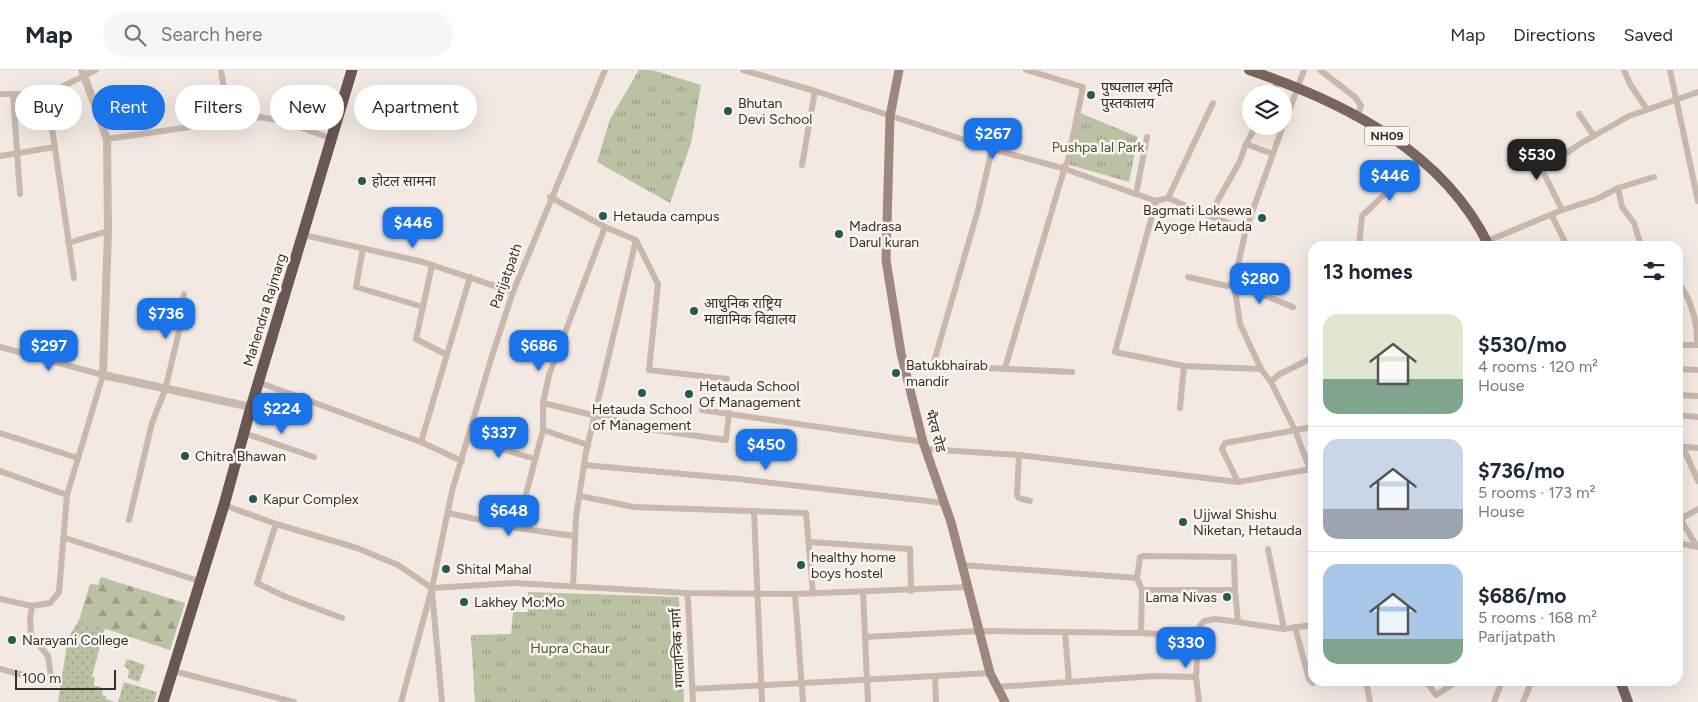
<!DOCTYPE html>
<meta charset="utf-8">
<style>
body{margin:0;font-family:Figtree,"Noto Sans Devanagari",sans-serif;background:#f6f6f7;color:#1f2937;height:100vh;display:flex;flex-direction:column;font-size:19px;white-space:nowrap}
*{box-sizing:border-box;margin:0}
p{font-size:16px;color:#747a83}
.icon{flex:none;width:28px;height:28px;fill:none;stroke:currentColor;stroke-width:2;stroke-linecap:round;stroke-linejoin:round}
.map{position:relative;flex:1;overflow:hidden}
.sheet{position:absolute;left:1308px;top:171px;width:375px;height:445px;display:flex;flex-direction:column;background:#fff;border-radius:15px;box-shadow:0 5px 20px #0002}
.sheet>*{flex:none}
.banner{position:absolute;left:15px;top:15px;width:475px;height:45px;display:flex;gap:10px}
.fabs{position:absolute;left:1242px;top:15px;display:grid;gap:10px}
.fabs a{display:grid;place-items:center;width:50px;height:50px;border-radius:50%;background:#fff;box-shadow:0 5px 20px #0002;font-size:25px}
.scale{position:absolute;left:15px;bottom:12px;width:101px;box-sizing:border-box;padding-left:5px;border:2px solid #392f2c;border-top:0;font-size:14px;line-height:18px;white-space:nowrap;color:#392f2c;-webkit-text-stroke:4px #faf3ef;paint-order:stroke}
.price{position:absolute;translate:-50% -42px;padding:0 11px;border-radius:10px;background:#1a73e8;color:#fff;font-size:16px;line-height:32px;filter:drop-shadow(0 1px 2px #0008)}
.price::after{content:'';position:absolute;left:50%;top:30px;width:15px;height:11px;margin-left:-8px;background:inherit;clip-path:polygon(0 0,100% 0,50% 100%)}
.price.current{background:#222;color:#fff}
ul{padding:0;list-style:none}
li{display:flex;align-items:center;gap:15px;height:125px;padding:0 15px}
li+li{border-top:1px solid #e0e1e3}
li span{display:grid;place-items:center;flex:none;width:140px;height:100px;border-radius:15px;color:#555}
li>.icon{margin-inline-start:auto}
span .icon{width:60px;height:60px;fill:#fffc;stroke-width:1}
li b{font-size:21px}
h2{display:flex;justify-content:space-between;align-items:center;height:60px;padding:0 15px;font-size:21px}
.pill{padding:0 18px;border-radius:22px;background:#fff;box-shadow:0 5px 20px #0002;font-size:18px;line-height:45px}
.pill.current{background:#1a73e8;color:#fff}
header{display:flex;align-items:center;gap:30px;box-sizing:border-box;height:70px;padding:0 25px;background:#fff;border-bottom:1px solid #e0e1e3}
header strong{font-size:24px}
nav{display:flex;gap:28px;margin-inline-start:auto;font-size:18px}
.search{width:350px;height:45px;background:#f6f6f7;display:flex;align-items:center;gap:12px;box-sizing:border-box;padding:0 18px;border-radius:28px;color:#747a83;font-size:19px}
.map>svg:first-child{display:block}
</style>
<header>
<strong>Map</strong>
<div class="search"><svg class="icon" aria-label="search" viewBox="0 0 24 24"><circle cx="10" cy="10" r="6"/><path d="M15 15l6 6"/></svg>Search here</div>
<nav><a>Map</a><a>Directions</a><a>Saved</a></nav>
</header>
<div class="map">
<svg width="1698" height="632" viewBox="0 0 1698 632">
<defs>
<pattern id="grass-tufts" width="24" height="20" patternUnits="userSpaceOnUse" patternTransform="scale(1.25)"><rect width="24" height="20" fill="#bbc1a3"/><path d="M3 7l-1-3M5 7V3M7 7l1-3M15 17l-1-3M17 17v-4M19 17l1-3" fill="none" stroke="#999d85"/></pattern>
<pattern id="forest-firs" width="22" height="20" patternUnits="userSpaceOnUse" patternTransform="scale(1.25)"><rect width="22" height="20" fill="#bbc1a3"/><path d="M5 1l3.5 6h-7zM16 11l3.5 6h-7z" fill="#999d85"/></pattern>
<pattern id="garden-dots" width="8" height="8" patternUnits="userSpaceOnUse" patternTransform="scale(1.25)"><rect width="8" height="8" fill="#bbc1a3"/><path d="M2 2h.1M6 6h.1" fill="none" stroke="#999d85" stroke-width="1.8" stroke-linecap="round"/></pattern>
</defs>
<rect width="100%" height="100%" fill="#f2e9e2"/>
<g fill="url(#grass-tufts)">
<path d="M639,0h13l49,15 -10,58 -21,60 -73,-41 13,-43z"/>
<path d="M1080,43l58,24 -9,45 -62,-18z"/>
<path d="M528,522l151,5 5,105h-209l-4,-67 40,-1 2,-22h15z"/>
</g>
<path fill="url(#forest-firs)" d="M101,507l84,26 -15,47 -91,-30 11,-36 8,1z"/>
<g fill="url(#garden-dots)">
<path d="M79,550l26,8 -13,48 3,2 -2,7 10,3 -1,7 4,1v3l9,3h-57l10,-64z"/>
<path d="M127,589l18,6 -6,17 -11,-4 1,-8 -5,-4z"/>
<path d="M124,612l33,10 -3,10h-36z"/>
</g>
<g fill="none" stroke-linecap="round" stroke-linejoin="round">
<g stroke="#cab8ae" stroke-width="6">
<path d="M221,0l3,19"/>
<path d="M743,0l72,21 177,58 70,19 94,33 12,-3 41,18 37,13"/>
<path d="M1026,0l57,17 -16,77 -5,4"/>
<path d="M1320,0l35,27 6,9 -4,11"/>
<path d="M1624,0l6,14 16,24"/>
<path d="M1670,0l28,131"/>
<path d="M0,24h47l49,-24"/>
<path d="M13,24l7,100"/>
<path d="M47,24l27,184"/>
<path d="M1273,24l5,-14"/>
<path d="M1579,44l15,22"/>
<path d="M1284,55l20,-55"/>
<path d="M1283,56l-37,103 -12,54 6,41 21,45 10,13 24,48 17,45"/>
<path d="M107,69l153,-22 22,4 51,18"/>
<path d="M1529,73l33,67"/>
<path d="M1246,74l27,10"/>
<path d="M0,86l55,-9"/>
<path d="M802,95l13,-74"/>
<path d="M1543,100l35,-25 51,-29 69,-24"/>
<path d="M1618,118l4,19 12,16 6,20 4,3"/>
<path d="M1136,124l11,-57"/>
<path d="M550,127l55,30 31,13 22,44 -9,86 78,9"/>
<path d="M1168,128l45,-95"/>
<path d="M1156,131l-41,151 69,14 77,3"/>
<path d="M1209,146l30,-53 7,-19 10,-18"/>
<path d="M1552,146l15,30"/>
<path d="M304,165l119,27 90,30"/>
<path d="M1487,171l75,-31 35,-11 21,-11 36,-11"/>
<path d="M68,173l40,-12"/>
<path d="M1359,176l3,-30 59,-57"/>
<path d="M363,178l-7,39 67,20"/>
<path d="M432,195l-16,74 29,15"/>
<path d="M1188,207l39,9 7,-3 59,24"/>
<path d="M1678,212c13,17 20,41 19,63h-19"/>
<path d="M0,277l103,28 -36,120 -8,97 -9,11 -18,3 -32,-7"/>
<path d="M904,294l168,8"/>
<path d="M933,295l45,-155 14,-61"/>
<path d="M1005,298l59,-198"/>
<path d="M1678,299l20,1"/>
<path d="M258,312l163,60 41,19"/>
<path d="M1271,312l7,-7 34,-17"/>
<path d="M1678,325l20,1"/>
<path d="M543,333l112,27 71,10 3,-27"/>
<path d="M1180,338l4,-42"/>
<path d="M702,340l221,32"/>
<path d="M1678,345l20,2"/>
<path d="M543,360l45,15"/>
<path d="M0,363l78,25"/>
<path d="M244,363l70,24"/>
<path d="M468,369l67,20"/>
<path d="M421,372l49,-165"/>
<path d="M1678,376l20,2"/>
<path d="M1683,377l15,34"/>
<path d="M925,379l94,6 219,27 73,-13"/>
<path d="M1019,385l-2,40 2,3 11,3"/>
<path d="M584,395l155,14 206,24"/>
<path d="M0,401l67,24"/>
<path d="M1238,412l-16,-33 3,-6 87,-16"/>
<path d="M580,426l54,11 172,6 7,80"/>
<path d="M224,435l52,19 81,24 41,17 34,23 82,-5 172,10 109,1 174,-7"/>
<path d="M754,441l8,191"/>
<path d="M448,443l69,15 57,8"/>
<path d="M1678,445l19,32"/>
<path d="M1680,449l18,-10"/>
<path d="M129,450l23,-97 13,-33 13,-54 6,-42"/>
<path d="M276,454l-19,59 29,14 56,21"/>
<path d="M517,458l26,-98v-27l6,-28 56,-148"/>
<path d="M65,468l134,43"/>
<path d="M810,472l100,7 1,42"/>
<path d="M1678,473l20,4"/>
<path d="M1268,479l16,80"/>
<path d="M962,495l175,13 3,-21 3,-1 91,1 1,33"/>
<path d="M1137,508l5,12h93l3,32 46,7 28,-4"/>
<path d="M573,516l3,-69 10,-65 50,-212"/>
<path d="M432,521l10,111"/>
<path d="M863,522l5,110"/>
<path d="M686,523l2,6 5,103"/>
<path d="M795,524l8,108"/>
<path d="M32,536l-2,13 1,16 17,21 3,21"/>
<path d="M1295,557l14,52 4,4 3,-2"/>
<path d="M1065,562l4,50"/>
<path d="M1141,563l1,-43"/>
<path d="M865,567l114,-6 162,2 58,3"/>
<path d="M0,599l23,6"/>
<path d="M173,601l121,31"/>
<path d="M935,606l1,26"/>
<path d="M1366,611l4,21"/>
<path d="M1426,611l10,14 22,-14"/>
<path d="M997,617l157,-11 42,1"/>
<path d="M692,619l298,-16"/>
<path d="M401,632l31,-114 20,-97 39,-132 22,-67 92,-222"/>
<path d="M1199,632l-3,-25 3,-50 5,-6 11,-2 23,3"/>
<path d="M1494,632l8,-21"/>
<path d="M1523,632l9,-21"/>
</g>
<path stroke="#cab8ae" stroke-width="8" d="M82,0l25,69 1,92 -5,144 148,32"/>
<path stroke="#9e8780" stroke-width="9" d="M899,0l-9,46 -4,144 15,93 22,89 28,80 39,151 15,29"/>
<g stroke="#7a645f" stroke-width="10">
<path d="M1249,0c95,32 195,82 240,176"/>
<path d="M1620,611l8,21"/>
</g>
<path stroke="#6a5652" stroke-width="11" d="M163,632l61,-197 27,-98 101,-337"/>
</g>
<g fill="#245955" stroke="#faf3ef" stroke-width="2">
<circle cx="1091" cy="25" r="5"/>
<circle cx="728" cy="41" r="5"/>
<circle cx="362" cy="111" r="5"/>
<circle cx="603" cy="146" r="5"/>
<circle cx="1262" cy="148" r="5"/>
<circle cx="839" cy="164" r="5"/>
<circle cx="694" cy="241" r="5"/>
<circle cx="896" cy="303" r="5"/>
<circle cx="642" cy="323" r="5"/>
<circle cx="689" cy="324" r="5"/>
<circle cx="185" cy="386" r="5"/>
<circle cx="253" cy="429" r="5"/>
<circle cx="1183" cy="452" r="5"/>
<circle cx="801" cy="495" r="5"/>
<circle cx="446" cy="499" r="5"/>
<circle cx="1227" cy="527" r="5"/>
<circle cx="464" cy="532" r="5"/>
<circle cx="12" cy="570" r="5"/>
</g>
<g text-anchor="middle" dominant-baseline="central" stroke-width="5" stroke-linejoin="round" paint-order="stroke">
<rect fill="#faf3ef" stroke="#736a66" stroke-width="1" x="1364.5" y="56.5" width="45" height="19" rx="4"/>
<g font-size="12" font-weight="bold" fill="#392f2c">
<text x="1387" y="66">NH09</text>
</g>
<g font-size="14" fill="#392f2c" stroke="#faf3ef" text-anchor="start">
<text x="1101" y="17">पुष्पलाल स्मृति<tspan x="1101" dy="16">पुस्तकालय</tspan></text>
<text x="738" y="33">Bhutan<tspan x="738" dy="16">Devi School</tspan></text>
<text x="372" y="111">होटल सामना</text>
<text x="1252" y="140" text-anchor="end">Bagmati Loksewa<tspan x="1252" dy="16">Ayoge Hetauda</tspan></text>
<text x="613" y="146">Hetauda campus</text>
<text x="849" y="156">Madrasa<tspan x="849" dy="16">Darul kuran</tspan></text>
<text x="704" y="233">आधुनिक राष्ट्रिय<tspan x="704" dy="16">माद्यामिक विद्यालय</tspan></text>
<text x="906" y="295">Batukbhairab<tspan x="906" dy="16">mandir</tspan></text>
<text x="699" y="316">Hetauda School<tspan x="699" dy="16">Of Management</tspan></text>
<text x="642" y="339" text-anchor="middle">Hetauda School<tspan x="642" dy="16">of Management</tspan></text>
<text x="195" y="386">Chitra Bhawan</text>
<text x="263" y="429">Kapur Complex</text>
<text x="1193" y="444">Ujjwal Shishu<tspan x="1193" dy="16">Niketan, Hetauda</tspan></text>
<text x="811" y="487">healthy home<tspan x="811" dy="16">boys hostel</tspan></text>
<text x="456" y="499">Shital Mahal</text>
<text x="1217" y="527" text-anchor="end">Lama Nivas</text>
<text x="474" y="532">Lakhey Mo:Mo</text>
<text x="22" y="570">Narayani College</text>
</g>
<g font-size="14" fill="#4d5631" stroke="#faf3ef">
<text x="1098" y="77">Pushpa lal Park</text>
<text x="570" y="578">Hupra Chaur</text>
</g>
<g font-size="14" fill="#392f2c" stroke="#faf3ef">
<text transform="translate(506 206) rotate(-70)">Parijatpath</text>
<text transform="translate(265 240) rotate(-73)">Mahendra Rajmarg</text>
<text transform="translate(935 361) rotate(74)">भैरव रोड</text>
<text transform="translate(678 578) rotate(-93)">गणतान्त्रिक मार्ग</text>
</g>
</g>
</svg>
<div class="fabs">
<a><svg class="icon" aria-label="layers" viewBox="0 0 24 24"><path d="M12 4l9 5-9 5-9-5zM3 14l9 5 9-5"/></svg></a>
</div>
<div class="scale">100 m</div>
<b class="price" style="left:993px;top:90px">$267</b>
<b class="price current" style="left:1537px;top:111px">$530</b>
<b class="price" style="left:1390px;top:132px">$446</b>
<b class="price" style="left:413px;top:179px">$446</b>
<b class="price" style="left:1260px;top:235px">$280</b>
<b class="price" style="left:166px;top:270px">$736</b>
<b class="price" style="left:49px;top:302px">$297</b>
<b class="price" style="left:539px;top:302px">$686</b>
<b class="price" style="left:282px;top:365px">$224</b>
<b class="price" style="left:499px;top:389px">$337</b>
<b class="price" style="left:766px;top:401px">$450</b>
<b class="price" style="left:509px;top:467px">$648</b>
<b class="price" style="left:1186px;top:599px">$330</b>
<div class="banner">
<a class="pill">Buy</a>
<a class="pill current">Rent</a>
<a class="pill">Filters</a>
<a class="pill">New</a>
<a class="pill">Apartment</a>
</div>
<section class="sheet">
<h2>13 homes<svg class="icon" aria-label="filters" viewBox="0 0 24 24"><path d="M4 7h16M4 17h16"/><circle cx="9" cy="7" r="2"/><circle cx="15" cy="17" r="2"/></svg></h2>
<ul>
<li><span style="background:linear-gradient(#dfe7d0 65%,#7fa58c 0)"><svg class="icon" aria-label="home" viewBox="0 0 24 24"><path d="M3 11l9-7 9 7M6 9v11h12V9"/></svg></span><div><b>$530/mo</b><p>4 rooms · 120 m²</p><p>House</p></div></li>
<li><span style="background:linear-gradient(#c9d6e8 70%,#9aa5b1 0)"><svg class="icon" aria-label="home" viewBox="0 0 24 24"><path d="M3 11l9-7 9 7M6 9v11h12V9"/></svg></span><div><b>$736/mo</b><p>5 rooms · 173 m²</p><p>House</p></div></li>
<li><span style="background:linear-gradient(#a9c7e8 75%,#7fa58c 0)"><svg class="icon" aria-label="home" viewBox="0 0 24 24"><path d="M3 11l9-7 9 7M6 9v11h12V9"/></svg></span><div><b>$686/mo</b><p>5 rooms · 168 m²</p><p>Parijatpath</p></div></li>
</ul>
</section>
</div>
